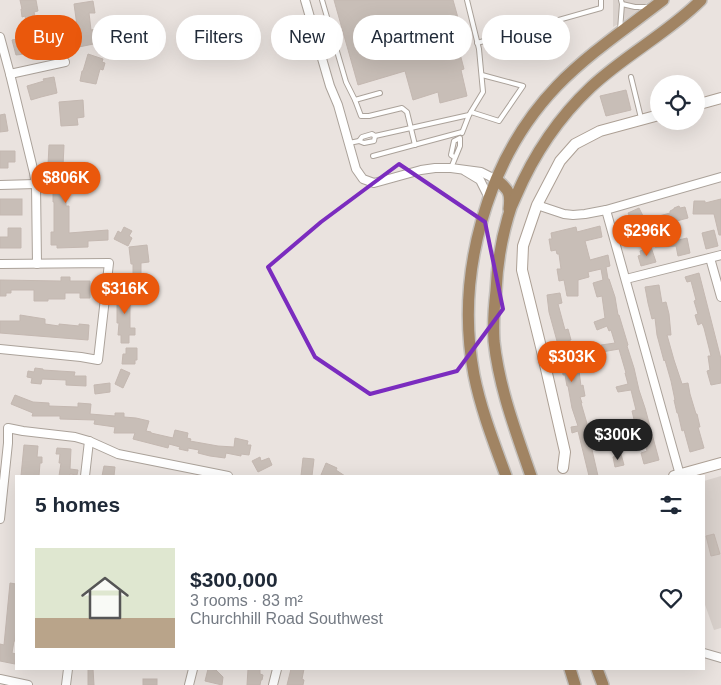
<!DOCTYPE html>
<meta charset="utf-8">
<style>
body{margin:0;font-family:Helvetica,sans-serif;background:#f6f6f7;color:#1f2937;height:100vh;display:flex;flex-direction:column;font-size:19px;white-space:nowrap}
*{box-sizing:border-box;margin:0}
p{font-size:16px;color:#747a83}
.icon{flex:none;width:28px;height:28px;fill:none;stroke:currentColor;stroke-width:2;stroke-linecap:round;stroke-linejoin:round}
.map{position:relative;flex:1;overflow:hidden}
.sheet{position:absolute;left:15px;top:475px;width:690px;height:195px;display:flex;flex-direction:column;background:#fff;border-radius:0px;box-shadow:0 5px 20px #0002}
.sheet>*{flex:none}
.banner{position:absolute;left:15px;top:15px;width:691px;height:45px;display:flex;gap:10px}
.controls{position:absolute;left:650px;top:75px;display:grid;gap:10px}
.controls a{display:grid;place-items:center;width:55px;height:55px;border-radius:50%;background:#fff;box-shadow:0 5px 20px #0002;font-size:25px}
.price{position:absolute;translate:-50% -42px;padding:0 11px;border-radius:18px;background:#ea580c;color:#fff;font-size:16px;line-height:32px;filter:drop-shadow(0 1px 2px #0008)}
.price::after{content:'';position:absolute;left:50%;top:30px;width:15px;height:11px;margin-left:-8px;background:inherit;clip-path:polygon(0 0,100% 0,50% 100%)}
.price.on{background:#222;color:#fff}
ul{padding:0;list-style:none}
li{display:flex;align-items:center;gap:15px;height:125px;padding:0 20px}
li span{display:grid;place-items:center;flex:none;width:140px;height:100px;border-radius:0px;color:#555}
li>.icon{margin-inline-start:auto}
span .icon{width:60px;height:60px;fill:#fffc;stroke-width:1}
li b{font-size:21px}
h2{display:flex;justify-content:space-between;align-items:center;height:60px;padding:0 20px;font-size:21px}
.chip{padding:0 18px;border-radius:22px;background:#fff;box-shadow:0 5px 20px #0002;font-size:18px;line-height:45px}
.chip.on{background:#ea580c;color:#fff}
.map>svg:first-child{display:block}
</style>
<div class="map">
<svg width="721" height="685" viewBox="0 0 721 685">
<rect width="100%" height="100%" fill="#eae3df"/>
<g fill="#dad2cd">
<path d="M613,0h38l-29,22 -9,5z"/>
<path d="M721,476v152l-7,2 -10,-28v-121z"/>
</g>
<g fill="#c8beb7" stroke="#c4b8b1">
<path d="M20,0h16l2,11 -4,1 2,8 -10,2 -1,-6 -3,1 -1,-8h1z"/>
<path d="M334,0h119l7,25 -7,2 11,42 -3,1 6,26 -27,7 -2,-11 -25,8 -8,-29 -47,14z"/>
<path d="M93,1l2,12h-6l2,17 5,-1 2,14 -19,4 -2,-14h1l-4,-29z"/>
<path d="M39,35l5,16 -10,3 -1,-1 -17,2 -4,-15 10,-2v2z"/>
<path d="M88,54l15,5 -1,3 3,1 -2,7 -3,-1 -4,15 -16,-3 2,-10h1z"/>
<path d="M54,77l3,16 -16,4 -10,3 -4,-14 17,-5 -1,-2z"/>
<path d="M626,90l5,20 -25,6 -6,-20z"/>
<path d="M83,100l1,17 -7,1 1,7 -17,1 -2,-24z"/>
<path d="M5,114l3,17 -8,1v-17z"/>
<path d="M49,145h15l-1,21h13v8h-10v12h3v9h-3v11h3v27l39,-3v10l-20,1v6l-31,1v-3h-6v-13h3v-30h-1v-20h-4v-9h-4v-8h3z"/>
<path d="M0,151h15v11h-7v6h-8z"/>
<rect x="0" y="199" width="22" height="16"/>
<path d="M721,199v36h-2l-5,-21h-21l1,-13h11v2z"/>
<path d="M679,206l1,2 5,-1 3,11 -19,5 1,19 17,-4 3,15 -12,3 -2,-10 -21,1 -1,-17h-3l-3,-11 22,-6v-2l4,-2v-1z"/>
<path d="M639,208l7,14 -11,5 -7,-14z"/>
<path d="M600,226l2,11 -17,4 5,19 18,-5 2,11 -4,1 2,12h1l6,18 3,18h1l9,30 -1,1 7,22 5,22 6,18 14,52 -15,4 -3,-11 6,-2 -3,-11 -2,1 -4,-13h-2l-4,-17 4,-1 -5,-20 -13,2 -2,-5 12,-3 -3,-11h1l-7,-24 -17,3 -1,-7 14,-2 -4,-13 -2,1 -2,-5 -10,4 -3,-8 11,-4 -3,-22 -5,1 -4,-14 10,-3 -2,-11 -13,3 1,5 -11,3v16h-11l-3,-16 -5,1 -2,-12h4l-2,-15h-2l-1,-4 -5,1 -2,-12h3l-1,-6 25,-6 1,5z"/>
<path d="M124,227l8,4 -3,5 3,2 -4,8 -14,-7 4,-8 3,2z"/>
<path d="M8,228h13v20h-21v-11h8z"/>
<path d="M714,230l4,16 -12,3 -4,-16z"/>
<path d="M147,245l2,17 -8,1v14h3v9h-16l1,-10h4v-12h-2l-2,-17z"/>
<path d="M651,247l5,15 -15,4 -3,-10 3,-1 -1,-4z"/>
<path d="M699,273l22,86v24l-10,2 -4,-14 3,-1 -2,-14h3l-7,-28 -2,-5 -4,2 -3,-10 3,-1 -4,-13 2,-1 -5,-19 -4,1 -2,-5z"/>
<path d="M61,277h9v4h20v17h-10v-5h-15v6h-17v2h-14v-11h-23v3h-5v3h-6v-16l61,1z"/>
<path d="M659,285l3,18 4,-1 3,12 2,21h-4l7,25 8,24 6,-1 2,11 6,20h1l3,13h-2l6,21 -14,4 -6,-22 -2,1 -4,-18h-1l-3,-13h1l-4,-19 -6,-21 -1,1 -7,-26 -2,-17 -3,1 -4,-16 -3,-16z"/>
<path d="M122,288l11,1 -2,16h-1v23h5v7h-6v8h-8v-8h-3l1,-12h-2v-19h-3l1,-6h7z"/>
<path d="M560,293l2,10 -4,1 7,26 3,-1 3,11 -4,1 2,13 4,-1 1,5 -3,1 1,10h2v3l5,-1 2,15 2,-1 2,11 -5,1 2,6h-1l7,24 6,-1 1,7 -5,1 1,6 -1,1 8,35h-9l-11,-45 -6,2 -1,-6 7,-1 -6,-18 -4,-22h-1l-2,-11h-2l-3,-23 -11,-40 -2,-17z"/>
<path d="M20,315l25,4v5l14,2v-2l20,2v-2l10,1 -1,15 -88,-7v-12h20z"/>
<path d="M126,348h11v12h-2v4h-13l1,-10h3z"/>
<path d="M35,368l8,1v1l32,2 -1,4h12v10l-20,-1v-5l-24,-1 -1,5 -10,-1 1,-5 -5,-1 1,-6 6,1z"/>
<path d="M121,369l9,4 -7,15 -8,-4z"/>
<path d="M110,383v9l-15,2 -1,-9z"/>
<path d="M15,395l18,7 16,1v3l29,1v-4l13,1 -1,10 25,2v-3h9v4l12,1 13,3 -3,10 5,1v1l22,5 2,-8 13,3 -1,5 4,1 -1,2 28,5 16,1 1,-9 13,3 -1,4h4l-2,10 -8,-1v2l-15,-3 -1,5 -15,-2 -12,-3 1,-3 -11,-2v3l-9,-2 1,-2 -11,-3 -1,4 -35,-9 2,-6h-21l1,-6 -21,-3 1,-4 -35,-1v-3h-28l1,-3 -22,-9z"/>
<path d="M24,445l14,1 -1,11h5v6h-2l-1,13h-18z"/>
<path d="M57,448l14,1 -1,20 8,1 -1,5 -7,-1v2h-11l2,-13h-2l1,-9h-4z"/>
<path d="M621,454l3,11 -9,2 -2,-10z"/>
<path d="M260,457l1,4 8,-3 3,7 -14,7 -6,-11z"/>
<path d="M303,458l11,1 -2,17h-11z"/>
<path d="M326,463l11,5 -1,2 9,6h-20l-4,-1z"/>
<path d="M104,466l11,1 -1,9h-12z"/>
<path d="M714,534l6,20 -9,2 -5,-20z"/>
<path d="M10,583l6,1v40l-1,17h-1l-2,12 4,1 -1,10 -15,-3v-17l4,1z"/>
<path d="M88,669h5l1,16h-6z"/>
<path d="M208,669l8,1 7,7 -1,8 -17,-4z"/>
<path d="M248,669h12v5l3,1 -1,5h-1l-1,5h-13z"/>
<path d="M291,669h13l-2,10 2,1 -1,5h-16z"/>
<rect x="143" y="679" width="14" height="6"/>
</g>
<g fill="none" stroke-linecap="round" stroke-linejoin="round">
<defs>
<g id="lane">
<path d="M322,0l24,82 9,18 6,16h8l33,-8 5,4 8,33"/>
<path d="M622,4l13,3h14"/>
<path d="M620,30l2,-26 -1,-4"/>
<path d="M477,43l124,-35v-8"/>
<path d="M631,77l10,41"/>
<path d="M355,100l25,-7"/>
<path d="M471,112l28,9 24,-35 -41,-11"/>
<path d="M462,133l7,-18"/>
<path d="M359,141l5,2 10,-2 1,-5"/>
<path d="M349,143l10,-2 3,-4 10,-3 3,2 94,-21 14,-23 -4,-43 -12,-49"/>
<path d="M373,156l89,-24"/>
<path d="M451,168l9,-22v-8l-6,3 -3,14 3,2"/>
</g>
<g id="street">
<path d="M305,0l25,86 8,19 18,64 7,10 11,4 47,-13 14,-2h16l30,4 16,8"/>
<path d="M0,37l10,37 24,99 2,11 1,80"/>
<path d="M10,74l55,-12"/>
<path d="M465,171l15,9 9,18"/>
<path d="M0,185l36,-1"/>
<path d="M537,205l27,9 9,1 12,-1 21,-4 115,-33"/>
<path d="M606,210l74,265"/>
<path d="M710,258l11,39"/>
<path d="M0,264l109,-1 -11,97 -17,-3 -81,-8"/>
<path d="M626,279l95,-24"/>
<path d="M85,476l4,-35"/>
<path d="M0,519l8,-76v-15l15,3 52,6 14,4 29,13 110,22"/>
<path d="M704,653l17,5"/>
<path d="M0,679l28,6"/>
<path d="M66,685l2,-16"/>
<path d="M189,685l4,-16"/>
<path d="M273,685l4,-16"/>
</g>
<g id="secondary">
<path d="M696,105l25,-7"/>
<path d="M563,468l2,-16 -24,-105 -19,-77 1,-24 14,-41 23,-44 15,-17 25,-13 59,-16"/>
<path d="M674,476l47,-13"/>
</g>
<g id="primary">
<path d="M497,180c12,10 14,13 12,29"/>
<path d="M506,476c-12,-33 -25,-66 -32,-101 -19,-100 12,-215 83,-289 32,-33 70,-58 106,-86"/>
<path d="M531,476c-15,-44 -32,-88 -37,-135 -1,-16 0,-33 2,-50 1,-25 5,-50 12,-74 2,-8 5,-15 8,-21 18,-42 42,-78 75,-109 34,-32 77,-54 110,-87"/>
<path d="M570,669l5,16"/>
<path d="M597,669l6,16"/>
</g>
</defs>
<use href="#lane" stroke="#aba29a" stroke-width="6"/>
<use href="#street" stroke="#aba29a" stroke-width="10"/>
<use href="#secondary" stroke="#ada095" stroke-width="12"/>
<use href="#primary" stroke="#c4c0bc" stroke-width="14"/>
<use href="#lane" stroke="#fff" stroke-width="4"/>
<use href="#street" stroke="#fff" stroke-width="8"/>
<use href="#secondary" stroke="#fff" stroke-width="10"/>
<use href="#primary" stroke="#a18463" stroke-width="11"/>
</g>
<path fill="none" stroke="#7b2cbf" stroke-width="4" stroke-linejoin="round" d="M399,164l86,58 18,87 -46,62 -87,23 -55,-37 -47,-90 53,-45z"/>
</svg>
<div class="controls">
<a><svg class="icon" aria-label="locate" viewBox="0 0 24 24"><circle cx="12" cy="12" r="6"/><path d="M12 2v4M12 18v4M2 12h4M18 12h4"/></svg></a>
</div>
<b class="price" style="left:66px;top:204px">$806K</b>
<b class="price" style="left:647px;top:257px">$296K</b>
<b class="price" style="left:125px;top:315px">$316K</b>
<b class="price" style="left:572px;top:383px">$303K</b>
<b class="price on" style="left:618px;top:461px">$300K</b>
<div class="banner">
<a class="chip on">Buy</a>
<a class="chip">Rent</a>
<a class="chip">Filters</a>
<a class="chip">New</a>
<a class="chip">Apartment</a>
<a class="chip">House</a>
</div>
<section class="sheet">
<h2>5 homes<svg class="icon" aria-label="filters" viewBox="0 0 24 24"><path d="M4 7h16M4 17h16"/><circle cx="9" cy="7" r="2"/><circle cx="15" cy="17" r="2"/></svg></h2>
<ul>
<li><span style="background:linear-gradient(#dfe7d0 70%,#b9a48a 0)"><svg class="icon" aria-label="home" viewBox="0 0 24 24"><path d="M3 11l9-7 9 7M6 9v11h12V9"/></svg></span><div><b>$300,000</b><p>3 rooms · 83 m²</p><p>Churchhill Road Southwest</p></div><svg class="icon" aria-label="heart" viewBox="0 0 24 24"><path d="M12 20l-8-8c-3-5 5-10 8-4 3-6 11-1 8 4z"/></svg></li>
</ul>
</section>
</div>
